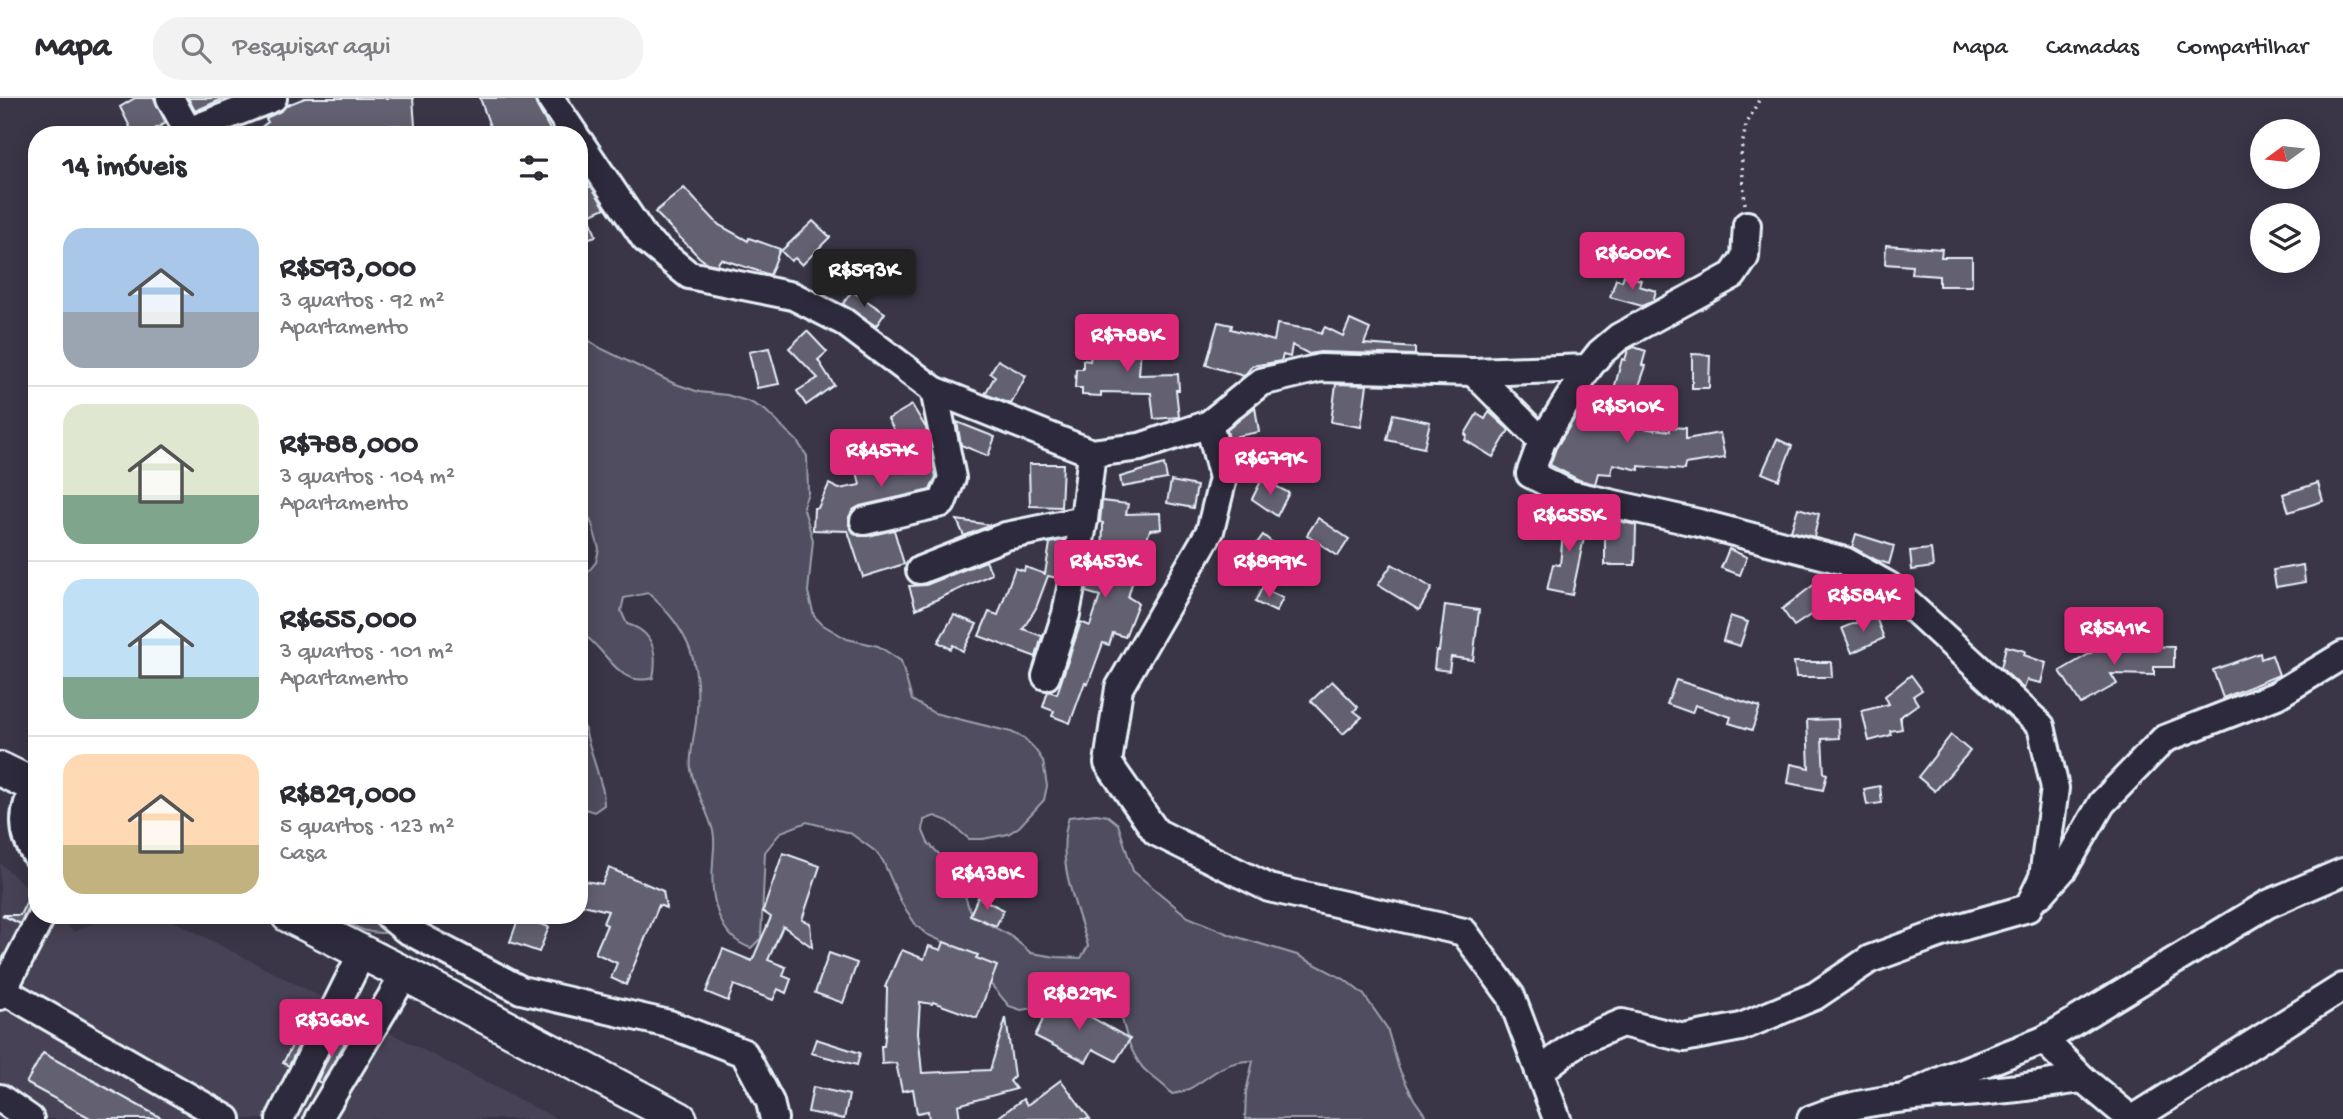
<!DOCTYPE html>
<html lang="pt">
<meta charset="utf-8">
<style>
body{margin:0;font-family:"Gochi Hand",sans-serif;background:#f2f2f3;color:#2b2b33;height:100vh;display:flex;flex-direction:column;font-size:26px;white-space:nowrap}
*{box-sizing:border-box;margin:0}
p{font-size:23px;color:#7c7c81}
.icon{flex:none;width:38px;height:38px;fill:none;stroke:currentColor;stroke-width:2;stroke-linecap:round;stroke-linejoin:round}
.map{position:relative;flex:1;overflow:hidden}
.panel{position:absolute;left:28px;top:28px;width:560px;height:798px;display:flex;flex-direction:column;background:#fff;border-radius:28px;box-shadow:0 4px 18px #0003}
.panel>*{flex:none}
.needle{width:46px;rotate:255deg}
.buttons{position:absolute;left:2250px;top:21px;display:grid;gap:14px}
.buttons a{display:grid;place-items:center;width:70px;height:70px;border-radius:50%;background:#fff;box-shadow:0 4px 18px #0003;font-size:35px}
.price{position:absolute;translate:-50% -60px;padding:0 16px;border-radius:7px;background:#db2777;color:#fff;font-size:23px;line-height:46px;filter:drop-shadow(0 2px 4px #0008)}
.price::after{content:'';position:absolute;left:50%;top:42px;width:21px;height:16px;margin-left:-10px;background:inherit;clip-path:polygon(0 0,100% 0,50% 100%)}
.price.current{background:#222;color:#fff}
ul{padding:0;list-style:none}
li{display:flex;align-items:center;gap:21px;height:175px;padding:0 35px}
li+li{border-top:2px solid #e1e1e2}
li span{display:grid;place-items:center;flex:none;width:196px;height:140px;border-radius:21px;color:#555}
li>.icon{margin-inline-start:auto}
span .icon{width:84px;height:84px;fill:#fffc;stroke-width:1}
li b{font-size:30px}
h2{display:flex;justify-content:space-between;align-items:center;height:84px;padding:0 35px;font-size:30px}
header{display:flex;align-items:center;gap:42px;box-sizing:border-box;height:98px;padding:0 35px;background:#fff;border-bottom:2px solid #e1e1e2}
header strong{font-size:33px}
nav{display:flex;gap:38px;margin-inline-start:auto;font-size:24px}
.search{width:490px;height:63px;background:#f2f2f3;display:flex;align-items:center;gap:18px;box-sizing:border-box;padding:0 24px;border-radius:28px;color:#7c7c81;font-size:26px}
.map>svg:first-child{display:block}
</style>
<header>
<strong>Mapa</strong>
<div class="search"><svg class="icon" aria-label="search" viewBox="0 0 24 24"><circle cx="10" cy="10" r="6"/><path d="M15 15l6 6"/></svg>Pesquisar aqui</div>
<nav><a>Mapa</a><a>Camadas</a><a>Compartilhar</a></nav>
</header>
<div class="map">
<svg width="2343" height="1021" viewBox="0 0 2343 1021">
<rect width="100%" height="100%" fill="#3a3648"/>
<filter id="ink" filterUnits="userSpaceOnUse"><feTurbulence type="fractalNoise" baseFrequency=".0143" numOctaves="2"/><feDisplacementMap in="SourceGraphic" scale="14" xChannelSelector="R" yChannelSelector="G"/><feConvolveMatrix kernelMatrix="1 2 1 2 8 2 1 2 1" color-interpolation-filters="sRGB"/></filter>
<g filter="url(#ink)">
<path fill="#464354" d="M0,765l37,34v18h19l18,17 38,-17h50l395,204h-557z"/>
<g fill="#504e5f" stroke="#9ca0ac" stroke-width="2">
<path d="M579,236l23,15 71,34 26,9 28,3 23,7 15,8 32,31 10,15 1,37 -5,13 10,34 -5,52 6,24 9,9 24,14 31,7 23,15 11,39 22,13 77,19 13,6 10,10 9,13 4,25 -3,14 -25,27 -11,7 -25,5h-14l-21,-18 -13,-5 -11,4 -1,11 5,12 29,29 12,36 8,10 34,18 20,17 25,4 25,1 7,-12c-12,-42 -33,-86 -19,-129l27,-3 12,2 10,8 15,47 55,46 43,18 66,20 47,24 20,16 23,33 12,41 15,30 14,20h-183l1,-27 7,-31c-40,-1 -49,29 -81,33 -9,-11 -20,-16 -29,-26 -18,-22 -19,-48 -28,-73l-13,-2 -40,11 -41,6 -12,-4 -46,-55 -37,-17 -10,-9 -15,-23 -18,-41 -8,-10 -25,-18 -43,-11 -26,10 -16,20 -4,86 -10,10c-34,-11 -41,-52 -38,-85 0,-11 3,-20 0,-32 -5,-20 -18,-40 -22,-61 -2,-14 3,-33 5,-48 6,-57 -5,-91 -48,-129l-24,5 -3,13 6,13c26,7 31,29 26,54 -33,9 -43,-22 -65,-40l-9,1v-69l9,2 8,-10 3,-13 -7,-25 -13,-27z"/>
<path d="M579,612l24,81 1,14 -10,7 -15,-5z"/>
<path d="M338,817h66l-11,17c-23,4 -37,-3 -55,-17z"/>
</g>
<g fill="#636171" stroke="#e8f1f8" stroke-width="2">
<path d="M135,0h19l12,25 -22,12h-10l-14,-28z"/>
<path d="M188,0h37l-30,13z"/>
<path d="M305,0h108l2,28 -55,-1v10h-109l17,-13 -2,-3 2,-2 11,-5 8,-7z"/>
<path d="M480,0h54l3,8 16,29h-60z"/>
<path d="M591,88l14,22 -16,7 7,21 -17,5v-49z"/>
<path d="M684,90l35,37 29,16 1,-3 31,11 -10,26 -49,-16 -4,6 -10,-2 -8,-6 -44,-45z"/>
<path d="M813,123l17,16 -28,28 -7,-7 -4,3 -10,-10z"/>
<path d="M1886,147l56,4 -1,8h31v29h-33v-10l-28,-2 1,-8 -27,-2z"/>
<path d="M1624,177l17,5 -2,6 17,5 -3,10 -11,5 -32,-9 6,-18 6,2z"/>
<path d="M852,193l33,22 -9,13 -33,-22z"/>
<path d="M1350,222l20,9 -6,15 51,4v7l-95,-3 -11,2 -17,-9 -2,12 -7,-2 -2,6 -29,5 -8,10 -38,-11 12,-43 14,3 -1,4 43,12 3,-17 36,6 8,4 4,-7 18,9z"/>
<path d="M1123,228l19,3 -3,46 39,-1 1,16h-3l3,27 -25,2 -3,-26 -50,-1v4l-19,-1v-7h-7l1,-19h7v-9l7,1 3,-23 29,1z"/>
<path d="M807,233l20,21 -9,8 16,25 -28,20 -9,-14 21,-13 -29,-30z"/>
<path d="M1634,249l12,4 -4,14 4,1 -10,28 -22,-5 8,-30 3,1 3,-10z"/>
<path d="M769,250l10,36 -22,4 -8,-36z"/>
<path d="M1692,256l18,1 -1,33h-17z"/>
<path d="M998,262l28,16 -15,28 -26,-10 10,-18 -5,-3z"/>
<path d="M1336,286l31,1 -6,42 -30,-5z"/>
<path d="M1595,295l23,6 -7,22 43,9v-1l16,2v-4l16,1v11l34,-6 5,25 -40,6 -1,6 -45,-4v4l-26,-6 -2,10 -13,-1 -3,11 -16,-4 -29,-15 6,-17 20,-32 11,5z"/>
<path d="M912,307l14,23 10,49 -6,13 -70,16 -7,4 -4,7v8l4,7 6,4h9l26,-6 10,34 -41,13 -15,-46 -35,-1 1,-22h4l11,-24 10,5 21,-4 -8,-36 47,-10 -11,-20z"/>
<path d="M1255,309l4,25 -22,4 2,9 -8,2 -4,-17z"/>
<path d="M1489,314l20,18 -16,27 -28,-17 2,-4 -2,-2 12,-20 8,5z"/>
<path d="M1393,316l37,8 -6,26 -37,-8z"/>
<path d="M957,324l38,15 -7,19 -27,-11z"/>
<path d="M1777,341l15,7 -13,34 -17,-7z"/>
<path d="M1029,366h34l-2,43 -31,-1z"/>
<path d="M1164,366l3,15 -45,8 -2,-10z"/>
<path d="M1262,381l27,14 -12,23 -25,-17z"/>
<path d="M1171,383l26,5 -4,22 -26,-5z"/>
<path d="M2318,385l5,18 -34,11 -6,-18z"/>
<path d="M1102,403l26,3 -2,10 34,-1 1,16 -11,1 -16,47 -6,20 10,6 -13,34 -12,-4 -4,12 -6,-2 -15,41 -3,-2 -15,41 -18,-7 2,-5 -11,-4 5,-16 9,3 24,-72 9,4 10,-30 -14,-4 6,-30 10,3 1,-42 -3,-1z"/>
<path d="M1798,410l21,6 -5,23 -23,-6z"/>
<path d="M1570,412l19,4 -17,81 -25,-5 6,-26 7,1 3,-33z"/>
<path d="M1318,420l31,21 -11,17 -31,-21z"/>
<path d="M1605,420l31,7 -1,40h-30z"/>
<path d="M957,422l34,5 -27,11z"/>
<path d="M1856,436l38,12 -5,18 -13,-4 -24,-13z"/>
<path d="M1263,437l22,18 -15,17 -21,-16z"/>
<path d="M1064,442l-7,38 -9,-2 -12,32 -13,21 19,7 -6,21 -57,-21 10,-24 9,3 17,-47 9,3 1,-4 20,7 5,-31z"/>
<path d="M1729,451l18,8 -7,18 -19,-7z"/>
<path d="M1931,451l2,18 -21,3 -2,-19z"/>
<path d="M986,463l6,13 -76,35 -7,-23 17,-1z"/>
<path d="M1392,466l40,24 -13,22 -41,-25z"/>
<path d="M2303,467l2,17 -29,5 -3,-17z"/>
<path d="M1820,482l15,16 -7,4 2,2 -36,24 -12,-17z"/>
<path d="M1262,490l21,10 -7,14 -21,-10z"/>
<path d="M1445,507l34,5 -6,50 -22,-3 -2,14 -15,-2 2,-18h3z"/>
<path d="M954,517l23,9 -14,27 -10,-6 -2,4 -13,-7z"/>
<path d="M1875,517l9,23 -32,15 -10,-25z"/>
<path d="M1730,518l18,6 -8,24 -17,-5z"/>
<path d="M2120,538l5,9 49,2v20h-20v8l-43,-1 6,10 -36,20 -21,-33z"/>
<path d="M2006,548l19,5 -1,4 22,8 -5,20 -14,-3 -3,9 -23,-21z"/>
<path d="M2260,555l1,6 11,-4 7,20 -56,23 -10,-28z"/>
<path d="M1794,564h37l1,15h-36z"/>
<path d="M1911,577l11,15 -9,6 5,8 -18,13 2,12 -12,2 1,4 -22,6 -7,-30 27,-7 -4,-8z"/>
<path d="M1676,582l84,27 -8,23 -23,-7 2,-6 -36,-12 -3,8 -25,-9z"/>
<path d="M1332,583l26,26 -4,4 8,6 -19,17 -32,-33z"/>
<path d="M1838,621l1,19 -17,1 2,34 3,1 -4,16 -35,-7 3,-19 18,4 -2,-48z"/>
<path d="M1951,637l19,16 -35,40 -17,-14z"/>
<path d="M1880,688l2,17 -15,2 -3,-16z"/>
<path d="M783,755l37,13 -18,54 8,3 2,24 -29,-21 -15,34 18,7 -3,9 8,3 -5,14 -8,-4 -5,11 -39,-15 -6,16 -22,-9 17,-43 29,12 19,-44 -9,-6 2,-3z"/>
<path d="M609,770l54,23 3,17 -7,-3 -33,80 -15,-7 6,-15 -22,-10 12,-28 -4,-2 5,-12 -29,-7v-24l23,4z"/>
<path d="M37,783v20l-9,6 -8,17 -18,-9h18z"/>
<path d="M978,799l26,13 -8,16 -26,-11z"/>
<path d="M519,819l30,10 -10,25 -29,-10z"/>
<path d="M944,844l34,13 -2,3 21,8 -20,52 -44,-16 -1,2 -12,-2 -2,30 4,41 68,-3 16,-52 8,59 -4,4 6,8 -58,16 2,14h-31l-1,-8 -11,2 -4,-24 -11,2 -6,-28 -14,1 -1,-18h3l2,-19 1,-39 -2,-1 14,-32 3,-5 22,9 5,-13 12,4z"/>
<path d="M829,855l28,10 -14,40 -28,-10z"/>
<path d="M1064,894l13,6 -4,9 57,32 -14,22 -23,-12 -7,13 -51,-26 18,-37 6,3z"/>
<path d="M305,923l4,3 -20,42 -6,-3z"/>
<path d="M337,941l8,4 -24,40 -4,-2z"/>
<path d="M816,941l44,14 -3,12 -46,-12z"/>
<path d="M43,955l120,66h-71l-66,-36z"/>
<path d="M1061,982l29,39h-94l27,-20 4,6z"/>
<path d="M813,989l36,8 -5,24 -36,-7z"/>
</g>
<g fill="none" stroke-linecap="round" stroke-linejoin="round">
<defs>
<g id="minor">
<path d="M170,0l18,33"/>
<path d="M550,0l25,37"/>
<path d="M188,37v-4l85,-33"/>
<path d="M579,43l66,98 44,36 104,21 51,26 90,68 158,63 48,-6 69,-23 52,-42 59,-14 153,4 115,-4 12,-15 19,-16 114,-62 12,-18 2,-32"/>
<path d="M1473,274l69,69"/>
<path d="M1209,326l14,54 -13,53 -91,157 -11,75 48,69 113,56 195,44 47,64 46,123"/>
<path d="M864,423l78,-18 10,-25 -18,-88"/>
<path d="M920,472l86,-34 78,-16"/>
<path d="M1046,578l20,-62 18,-94 8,-67"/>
<path d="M37,688c-16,23 -16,48 0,71"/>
<path d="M2041,796l23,-26 38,-65 62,-64 113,-44 66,-40"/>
<path d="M388,817l17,14 116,61 148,34 75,29 26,49 4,17"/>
<path d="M3,892l224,129"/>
<path d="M0,898l42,-81"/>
<path d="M2044,942l39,39"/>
<path d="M1539,974l40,-31 43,-18 62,15 57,-11 74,-31 55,-37 77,-28 81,-23 15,-31 12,-89 -14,-62 -152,-140 -44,-25 -146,-38 -129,-29 -40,-20 12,-33 46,-73"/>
<path d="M1906,999l43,-20 95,-37 224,-136 75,-32"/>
<path d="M0,1000l30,21"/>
<path d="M280,1021l82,-166"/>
<path d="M318,1021l87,-145"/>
<path d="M1811,1021c60,-24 123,-22 186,-29 29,-2 57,-8 86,-11l48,40"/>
<path d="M2133,1021l210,-132"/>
</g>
<g id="major">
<path d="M0,671l37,18"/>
<path d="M288,817l117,59 275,145"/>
</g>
</defs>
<use href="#minor" stroke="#e8f1f8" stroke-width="32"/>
<use href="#major" stroke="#e8f1f8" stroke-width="38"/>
<path stroke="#e8f1f8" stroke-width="3.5" stroke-dasharray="2 5" stroke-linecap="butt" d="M1745,106l-4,-52 5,-27 14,-27"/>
<use href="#minor" stroke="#2f2a3d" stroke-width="26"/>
<use href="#major" stroke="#2f2a3d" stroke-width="33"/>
</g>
</g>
</svg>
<div class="buttons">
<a><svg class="needle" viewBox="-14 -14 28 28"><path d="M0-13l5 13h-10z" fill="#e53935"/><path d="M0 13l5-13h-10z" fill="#7c7c81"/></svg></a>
<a><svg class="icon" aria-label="layers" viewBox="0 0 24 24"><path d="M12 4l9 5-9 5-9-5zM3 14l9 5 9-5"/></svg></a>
</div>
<b class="price" style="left:1632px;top:194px">R$600K</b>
<b class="price current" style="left:864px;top:211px">R$593K</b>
<b class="price" style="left:1127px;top:276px">R$788K</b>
<b class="price" style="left:1627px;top:347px">R$510K</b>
<b class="price" style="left:881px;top:391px">R$457K</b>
<b class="price" style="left:1270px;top:399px">R$679K</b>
<b class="price" style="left:1569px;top:456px">R$655K</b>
<b class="price" style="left:1105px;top:502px">R$453K</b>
<b class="price" style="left:1269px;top:502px">R$899K</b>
<b class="price" style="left:1863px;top:536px">R$584K</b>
<b class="price" style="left:2114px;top:569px">R$541K</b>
<b class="price" style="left:987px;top:814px">R$438K</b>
<b class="price" style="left:1079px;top:934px">R$829K</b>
<b class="price" style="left:331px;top:961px">R$368K</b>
<section class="panel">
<h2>14 imóveis<svg class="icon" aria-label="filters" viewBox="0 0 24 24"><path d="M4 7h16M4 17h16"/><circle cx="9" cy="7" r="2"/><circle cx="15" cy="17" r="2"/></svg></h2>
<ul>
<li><span style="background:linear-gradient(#a9c7e8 60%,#9aa5b1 0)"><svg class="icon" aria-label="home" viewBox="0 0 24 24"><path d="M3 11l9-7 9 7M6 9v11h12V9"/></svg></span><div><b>R$593,000</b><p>3 quartos · 92 m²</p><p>Apartamento</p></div></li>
<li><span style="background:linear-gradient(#dfe7d0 65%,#7fa58c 0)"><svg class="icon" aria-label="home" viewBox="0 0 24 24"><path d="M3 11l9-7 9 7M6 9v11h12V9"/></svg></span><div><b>R$788,000</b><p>3 quartos · 104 m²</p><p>Apartamento</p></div></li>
<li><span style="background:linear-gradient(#bfe0f5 70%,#7fa58c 0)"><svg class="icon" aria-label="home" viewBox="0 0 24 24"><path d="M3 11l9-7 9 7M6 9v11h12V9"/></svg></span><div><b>R$655,000</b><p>3 quartos · 101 m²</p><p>Apartamento</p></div></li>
<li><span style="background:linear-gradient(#ffd9b3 65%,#c2b280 0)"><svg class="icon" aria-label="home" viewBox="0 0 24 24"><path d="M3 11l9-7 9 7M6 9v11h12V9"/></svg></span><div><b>R$829,000</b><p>5 quartos · 123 m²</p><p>Casa</p></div></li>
</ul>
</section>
</div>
